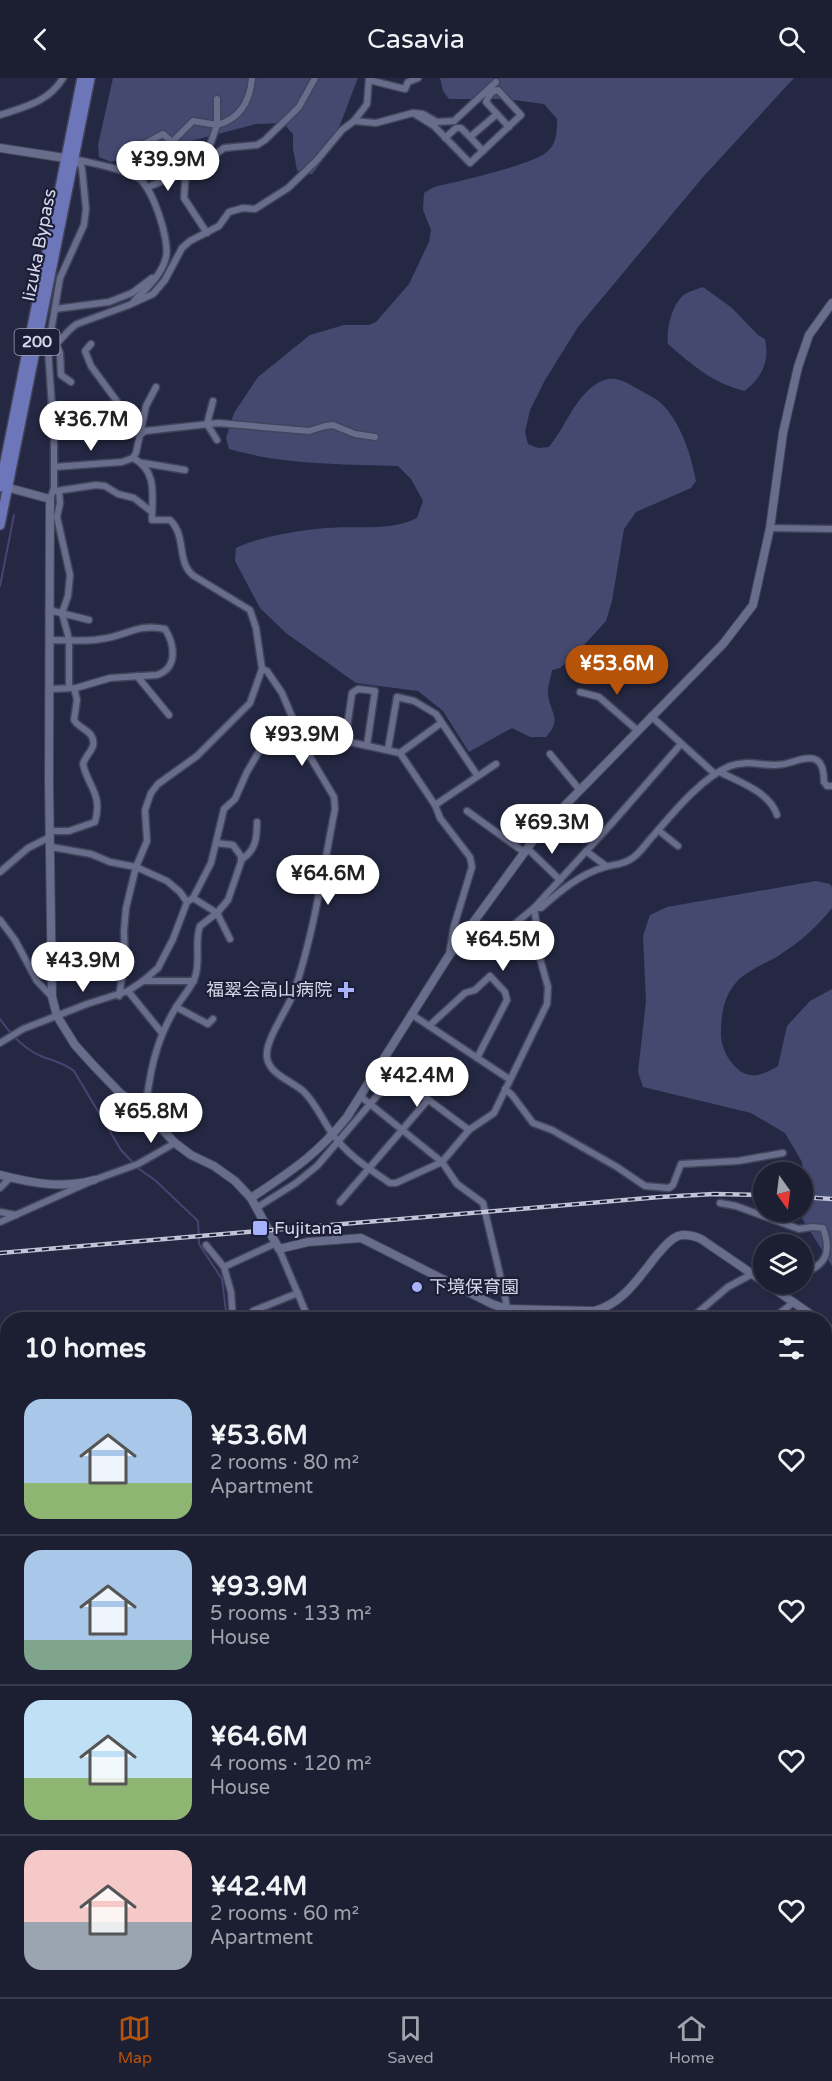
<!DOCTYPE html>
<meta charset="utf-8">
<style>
body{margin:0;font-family:"Varela Round","Noto Sans JP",sans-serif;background:#25273a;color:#f1f3f6;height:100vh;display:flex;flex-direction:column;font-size:22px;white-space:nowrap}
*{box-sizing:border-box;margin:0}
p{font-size:20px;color:#a0a2ac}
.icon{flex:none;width:33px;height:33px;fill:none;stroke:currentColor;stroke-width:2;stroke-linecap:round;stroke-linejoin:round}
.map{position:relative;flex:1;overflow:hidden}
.side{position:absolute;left:0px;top:1234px;width:832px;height:686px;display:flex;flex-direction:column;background:#1c1e32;border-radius:24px 24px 0 0;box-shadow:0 2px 4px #0004,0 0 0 2px #3a3c4d}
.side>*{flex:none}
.needle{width:39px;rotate:166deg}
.tools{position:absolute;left:753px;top:1084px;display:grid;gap:12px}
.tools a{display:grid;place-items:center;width:60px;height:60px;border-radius:50%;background:#1c1e32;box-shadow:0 2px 4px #0004,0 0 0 2px #3a3c4d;font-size:30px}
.price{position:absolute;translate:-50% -51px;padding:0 14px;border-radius:21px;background:#fff;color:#222;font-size:20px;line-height:39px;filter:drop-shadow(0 2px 3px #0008)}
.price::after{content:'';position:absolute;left:50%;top:36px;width:18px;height:14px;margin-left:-9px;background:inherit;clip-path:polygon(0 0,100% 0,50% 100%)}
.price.active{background:#b45309;color:#fff}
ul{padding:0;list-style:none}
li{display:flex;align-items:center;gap:18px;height:150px;padding:0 24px}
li+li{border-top:2px solid #3a3c4d}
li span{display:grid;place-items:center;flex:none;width:168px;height:120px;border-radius:18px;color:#555}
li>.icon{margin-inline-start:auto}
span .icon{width:72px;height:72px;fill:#fffc;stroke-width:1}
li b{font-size:26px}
h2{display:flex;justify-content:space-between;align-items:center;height:72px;padding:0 24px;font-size:26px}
header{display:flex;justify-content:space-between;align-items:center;height:78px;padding:0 24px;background:#1c1e32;font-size:27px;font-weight:600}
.menu{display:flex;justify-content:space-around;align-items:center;height:84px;border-top:2px solid #3a3c4d;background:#1c1e32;font-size:16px;color:#a0a2ac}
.menu a{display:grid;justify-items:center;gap:3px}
.menu .active{color:#b45309}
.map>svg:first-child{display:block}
</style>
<header><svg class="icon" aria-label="back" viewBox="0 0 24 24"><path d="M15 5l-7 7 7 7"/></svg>Casavia<svg class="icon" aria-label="search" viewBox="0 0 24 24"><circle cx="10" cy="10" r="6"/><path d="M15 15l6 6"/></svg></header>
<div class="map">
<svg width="832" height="1919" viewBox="0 0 832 1919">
<rect width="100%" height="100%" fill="#252843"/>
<g fill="#454970">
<path d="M113,0h245c-13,31 -23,70 -46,96h-9l-6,-4 -4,-21v-15l-10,-11 -27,1 -145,38 -12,-5 -1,-12z"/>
<path d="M440,0h354l-91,99 -125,150 -33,53 -15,30 -5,22 3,12 10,4 11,-1c15,-18 24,-45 43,-60 18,-14 29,-8 46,2 8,5 20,10 26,17 18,20 27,49 32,75l-5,7 -55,24 -12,17 -12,72 -6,20 -32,35 -14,12 -8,2c-1,8 -5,17 -4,25 3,19 14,24 -2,42h-16l-18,-9 -43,24 -26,-41 -25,-20 -62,-8 -70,-50 -26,-25 -25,-47 1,-13c22,-11 64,-18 90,-20 30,-3 64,4 91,-10l6,-17 -12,-22 -13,-13c-56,-2 -115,-1 -169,-17l-3,-11 8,-25 24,-36 52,-42 34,-10h25l7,-3 33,-38 20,-42 2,-12 -8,-20 1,-17 10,-6c23,-6 102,-22 115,-37 8,-8 8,-20 8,-31l-13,-15 -38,-5h-57l-6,-8z"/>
<path d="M703,209l29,21 26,27 7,4c5,22 -3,38 -20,52 -31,-7 -53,-26 -77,-47 -2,-14 4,-41 17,-50 5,-3 12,-5 18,-7z"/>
<path d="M816,803l14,3 2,3v21c-14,18 -32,34 -51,46 -10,7 -22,11 -32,18 -22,13 -28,36 -28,59 -1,15 7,31 19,40 14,9 26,2 38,-5l9,-40 23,-25 22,-12v277l-32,-51v-3h2l2,-34 -2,-16 -17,-29 -34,-20 -108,-26 -5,-15 8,-71 -3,-65 7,-21 17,-8z"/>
<path d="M832,1488v264l-7,2v-264z"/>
</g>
<g fill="#0c033c" stroke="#484370" stroke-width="1.5">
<path d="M7,1763v31h-7v-30z"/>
<path d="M455,1913h87l4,6h-13l-7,-6h-4l-5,6h-63z"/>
</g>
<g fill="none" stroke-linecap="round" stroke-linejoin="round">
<g stroke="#484370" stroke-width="2">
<path d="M0,508l14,-71"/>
<path d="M0,941c12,17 24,30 43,38 11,4 23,7 31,14l47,79 17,18 18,13 42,40 1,23 23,35 5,41"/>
<path d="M0,1851h8"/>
<path d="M178,1912l14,7"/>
</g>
<defs>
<g id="minor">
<path d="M369,2l36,9 3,-7 10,-4"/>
<path d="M413,35l21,13 36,37 51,-48 -23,-25c-6,0 -10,7 -12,12l23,25"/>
<path d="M0,37c24,-8 49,-13 63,-37"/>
<path d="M354,43l22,2 37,-10 10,1 14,8 17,-1 42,-39"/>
<path d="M445,60l11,-10h5l9,9"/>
<path d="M172,64l-9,-8 -30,16 6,13 36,-17"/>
<path d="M483,73l-13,-14 27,-23"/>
<path d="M74,81c20,5 44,8 63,18 15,8 33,63 29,80 -4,18 -20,32 -32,44"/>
<path d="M188,89l-16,-25 21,-21 24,4v-26"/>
<path d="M148,109l29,-12 9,2 38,-29 33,-3 8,-5 34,-33 16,-29"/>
<path d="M207,155l-23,-35 2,-29 24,-24 7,-20c23,-6 33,-24 35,-47"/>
<path d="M55,231l54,-7 23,-9 20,-15"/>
<path d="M91,266l-6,7 6,15 50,68"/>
<path d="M57,268l3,7 1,22 10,7"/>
<path d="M48,271c13,-5 17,-18 29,-25l52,-19 24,-11 12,-14 17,-32 8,-7 29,-15 10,-14 14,-4 12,1 33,-21 29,-28 25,-30 12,-9 13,-17 2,-26"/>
<path d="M213,323l-6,23 10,16"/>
<path d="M141,356l4,-3 73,-8 91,8 16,-5 8,-1 22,9 20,3"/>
<path d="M143,385l42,7"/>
<path d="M54,389l68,-5 11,-4 3,-5 10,-47 10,-19"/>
<path d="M56,413l40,-6 9,1 13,8 16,4 18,14"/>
<path d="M59,413l1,12 -3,14 13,58 -2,21 -6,17 7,26v49"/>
<path d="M50,421l4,-11v-51l-6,-88 12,-71 24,-53 2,-16 -4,-40 -1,-4 -8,-6"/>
<path d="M770,450l62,1"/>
<path d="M49,532l40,10"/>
<path d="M49,562c17,0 36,2 52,-1 26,-3 36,-16 64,-10 10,16 13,39 -8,46l-47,3 -34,10 -27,1"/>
<path d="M262,591l5,2 15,22 24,57 28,47 1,12c-12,61 -21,124 -41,183 -6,17 -30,49 -27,66 3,17 25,23 36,33 12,11 19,28 28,41 15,22 38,37 59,51h6l46,-21 27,-32 25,-17 53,-109 1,-17 -11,-39 1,-15 -4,-25"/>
<path d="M137,598l32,39"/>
<path d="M580,614l19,5 38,33"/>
<path d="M651,638l64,58"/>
<path d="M367,667l8,-54 -17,-2 -6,4 -7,48 55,12 35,52 5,13 30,39 2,10 -18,59 -5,29"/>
<path d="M388,671l9,-52 17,4 22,13 41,61"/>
<path d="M400,675l41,-30"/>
<path d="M550,676l29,35"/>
<path d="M720,694c19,10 50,20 57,43"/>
<path d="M435,727l61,-41"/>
<path d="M467,733l57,41"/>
<path d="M658,752l20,16"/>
<path d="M50,753h19l26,-9c8,-28 -7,-35 -12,-58 2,-7 8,-12 10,-18 3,-15 -13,-16 -19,-26l3,-20 -3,-12"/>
<path d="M51,769l40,7 19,8 26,5 31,14 13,11 7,10"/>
<path d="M527,770l33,32"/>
<path d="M586,773l20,15"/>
<path d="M241,782c15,-10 16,-22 16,-38"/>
<path d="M0,794l28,-24 22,-11"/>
<path d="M193,820l24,15 13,26"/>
<path d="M534,830h7c19,-17 39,-34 64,-41 10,-3 17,-2 26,-8 9,-5 15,-16 22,-23 20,-23 48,-58 77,-70 20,-8 39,4 62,-4 23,-8 32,-4 32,20l3,4h5"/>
<path d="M0,842l15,20 22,41 15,16"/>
<path d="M468,853l20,15 46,-38 79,-86 68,-78"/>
<path d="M143,903h51"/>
<path d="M128,913l34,42"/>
<path d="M119,918l6,-37 -1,-28 2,-23 10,-41 11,-26 -2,-31 6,-17 7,-9 39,-28 53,-53 12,-34 -6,-41 -6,-18 -56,-34c-18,-13 -7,-40 -24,-56h-18c0,-24 6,-49 -19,-62"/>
<path d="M176,929l32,17 5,-5"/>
<path d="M411,936l98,65"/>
<path d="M429,948l36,-33 10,-3 15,-14 15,16 2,8 -30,58"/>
<path d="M0,965l23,-14 64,-25 41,-13 15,-10 15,-13 15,-29 14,-37 6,-4 18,-35 13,-54 11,-10 12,-27 14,-24 32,-30"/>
<path d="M379,988l16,9 74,55"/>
<path d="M505,1011l7,6 21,28 19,7 65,37 28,19 24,2 4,-3 8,-21 57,-3 45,-8"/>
<path d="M360,1018l82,66 15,22 26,19 22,93 2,13 -1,11"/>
<path d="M145,1033c5,-38 10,-69 30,-102 6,-11 16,-20 20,-32 6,-16 -1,-35 5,-51l17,-13 11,-13 13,-38v-6l-8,-11 -17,-2"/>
<path d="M0,1110l10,-10"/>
<path d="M340,1124l87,-101"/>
<path d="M720,1125l16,3 63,23 13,-2 11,1c9,25 3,37 -21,46"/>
<path d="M256,1130l40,-25 21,-17 78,-91"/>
<path d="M0,1134l16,3"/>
<path d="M0,1144l94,-42 44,-16 37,-21"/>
<path d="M206,1167l18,22 7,25 2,28"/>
<path d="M279,1171l30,71"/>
<path d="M224,1189l52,-24"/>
<path d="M256,1242l-3,-9 45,-18"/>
<path d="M367,1242l6,-3"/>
<path d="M689,1242l39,-33 24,-13"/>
<path d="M771,1242l23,-18"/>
<path d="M825,1259l7,-2"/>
<path d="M825,1299l7,-6"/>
<path d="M0,1301l8,13"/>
<path d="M825,1369l7,-7"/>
<path d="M0,1527l8,3"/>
<path d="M825,1799l7,7"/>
<path d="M0,1840l8,-3"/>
<path d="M648,1912l3,7"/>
</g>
<g id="tertiary">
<path d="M0,70l65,10"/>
<path d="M2,408l48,13 -1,283 3,215 5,19 18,29 19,21 26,27 25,18 30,32 16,12 23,11 21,15 16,17 28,51 29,-7 53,-4 131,66 15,5 87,2c29,-7 45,-34 63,-56 5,-6 13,-16 21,-19 7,-2 16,0 23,3l63,43"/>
<path d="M0,1097c32,8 61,14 94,5"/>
<path d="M251,1120c40,-27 65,-42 96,-81l101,-160 92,-126 183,-187 30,-39 17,-77 13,-95 15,-66 11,-32 23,-32"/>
<path d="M767,1206l52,36"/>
<path d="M825,1247l7,6"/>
</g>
<g id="secondary">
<path d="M0,1825l8,-2"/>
<path d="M224,1912l13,7"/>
</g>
<g id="primary">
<path d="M0,1580l8,1"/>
<path d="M590,1912l6,7"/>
</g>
<g id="trunk">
<path d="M0,409l82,-409"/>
<path d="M0,447l90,-447"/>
</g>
</defs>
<use href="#minor" stroke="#42445b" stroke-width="9"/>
<use href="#tertiary" stroke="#42445b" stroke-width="10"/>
<use href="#secondary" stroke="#42445b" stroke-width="11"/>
<use href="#primary" stroke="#42445b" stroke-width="12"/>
<use href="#trunk" stroke="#42445b" stroke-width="12"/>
<use href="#minor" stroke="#686d8c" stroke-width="6"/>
<use href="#tertiary" stroke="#686d8c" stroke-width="8"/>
<use href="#secondary" stroke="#686d8c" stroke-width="8"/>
<use href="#primary" stroke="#6d74af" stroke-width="9"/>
<use href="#trunk" stroke="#6e76ba" stroke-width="9"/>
<defs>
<g id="rail">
<path d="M802,1119l30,2"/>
<path d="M0,1175l660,-56 54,-3 50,1"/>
</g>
</defs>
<use href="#rail" stroke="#c1c4d7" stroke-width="4.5"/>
<use href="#rail" stroke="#1c1e38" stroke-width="2" stroke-dasharray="7" stroke-linecap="butt"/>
</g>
<g fill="#a7b1fc" stroke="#1c1e38" stroke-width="2">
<path d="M343 903h6v6h6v6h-6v6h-6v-6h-6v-6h6z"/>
<rect x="252" y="1142" width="16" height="16" rx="3"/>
<circle cx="417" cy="1209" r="6"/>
</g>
<g text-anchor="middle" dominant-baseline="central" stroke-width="4.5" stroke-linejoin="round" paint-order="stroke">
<rect fill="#1c1e38" stroke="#9ea0b5" stroke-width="1.5" x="14.5" y="251" width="45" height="26" rx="4.5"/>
<g font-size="16" font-weight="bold" fill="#d5d8ea">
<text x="37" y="264">200</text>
</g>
<g font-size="18" fill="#d5d8ea" stroke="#1c1e38">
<text transform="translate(39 167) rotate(-79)">Iizuka Bypass</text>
</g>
<g font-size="18" fill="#d5d8ea" stroke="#1c1e38" text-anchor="start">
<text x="332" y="912" text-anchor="end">福翠会高山病院</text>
<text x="274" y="1150">Fujitana</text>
<text x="429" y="1209">下境保育園</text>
</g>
</g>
</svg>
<div class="tools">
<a><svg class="needle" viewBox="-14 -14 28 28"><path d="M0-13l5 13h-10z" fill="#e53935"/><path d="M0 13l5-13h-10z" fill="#a0a2ac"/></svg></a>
<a><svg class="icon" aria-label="layers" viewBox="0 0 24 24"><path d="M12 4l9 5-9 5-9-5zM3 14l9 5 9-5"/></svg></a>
</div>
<b class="price" style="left:168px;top:114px">¥39.9M</b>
<b class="price" style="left:91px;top:374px">¥36.7M</b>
<b class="price active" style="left:617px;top:618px">¥53.6M</b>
<b class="price" style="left:302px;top:689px">¥93.9M</b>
<b class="price" style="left:552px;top:777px">¥69.3M</b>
<b class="price" style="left:328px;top:828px">¥64.6M</b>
<b class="price" style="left:503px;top:894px">¥64.5M</b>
<b class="price" style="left:83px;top:915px">¥43.9M</b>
<b class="price" style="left:417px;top:1030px">¥42.4M</b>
<b class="price" style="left:151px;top:1066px">¥65.8M</b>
<section class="side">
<h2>10 homes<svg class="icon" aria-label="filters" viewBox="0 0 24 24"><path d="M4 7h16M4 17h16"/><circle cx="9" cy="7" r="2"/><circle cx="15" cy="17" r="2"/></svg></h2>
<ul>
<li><span style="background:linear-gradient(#a9c7e8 70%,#8fb573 0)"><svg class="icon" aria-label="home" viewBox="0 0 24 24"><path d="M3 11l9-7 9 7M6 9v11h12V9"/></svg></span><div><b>¥53.6M</b><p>2 rooms · 80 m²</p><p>Apartment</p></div><svg class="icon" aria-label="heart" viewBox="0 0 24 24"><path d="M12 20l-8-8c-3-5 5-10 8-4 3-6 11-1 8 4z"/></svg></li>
<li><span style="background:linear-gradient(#a9c7e8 75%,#7fa58c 0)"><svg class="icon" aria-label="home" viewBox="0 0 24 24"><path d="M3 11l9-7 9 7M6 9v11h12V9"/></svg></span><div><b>¥93.9M</b><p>5 rooms · 133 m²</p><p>House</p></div><svg class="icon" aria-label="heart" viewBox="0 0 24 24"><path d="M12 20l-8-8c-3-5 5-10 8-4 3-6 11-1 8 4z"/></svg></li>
<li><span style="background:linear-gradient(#bfe0f5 65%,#8fb573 0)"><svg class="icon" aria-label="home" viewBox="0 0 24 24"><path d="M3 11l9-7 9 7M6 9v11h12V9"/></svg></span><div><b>¥64.6M</b><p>4 rooms · 120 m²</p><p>House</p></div><svg class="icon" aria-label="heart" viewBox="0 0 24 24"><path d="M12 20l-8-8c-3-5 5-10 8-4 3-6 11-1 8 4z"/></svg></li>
<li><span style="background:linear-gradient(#f6c9c9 60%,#9aa5b1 0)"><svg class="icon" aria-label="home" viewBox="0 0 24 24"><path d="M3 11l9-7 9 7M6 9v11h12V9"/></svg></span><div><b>¥42.4M</b><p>2 rooms · 60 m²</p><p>Apartment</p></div><svg class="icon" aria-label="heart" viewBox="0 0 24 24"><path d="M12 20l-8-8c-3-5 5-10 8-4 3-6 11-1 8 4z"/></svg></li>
</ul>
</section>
</div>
<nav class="menu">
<a class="active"><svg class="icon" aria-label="map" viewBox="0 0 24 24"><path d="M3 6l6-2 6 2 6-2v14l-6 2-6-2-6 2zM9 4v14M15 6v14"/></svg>Map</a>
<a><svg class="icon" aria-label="saved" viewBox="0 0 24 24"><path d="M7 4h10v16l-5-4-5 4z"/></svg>Saved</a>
<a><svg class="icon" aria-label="home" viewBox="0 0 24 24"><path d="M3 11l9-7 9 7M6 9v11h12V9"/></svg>Home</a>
</nav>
